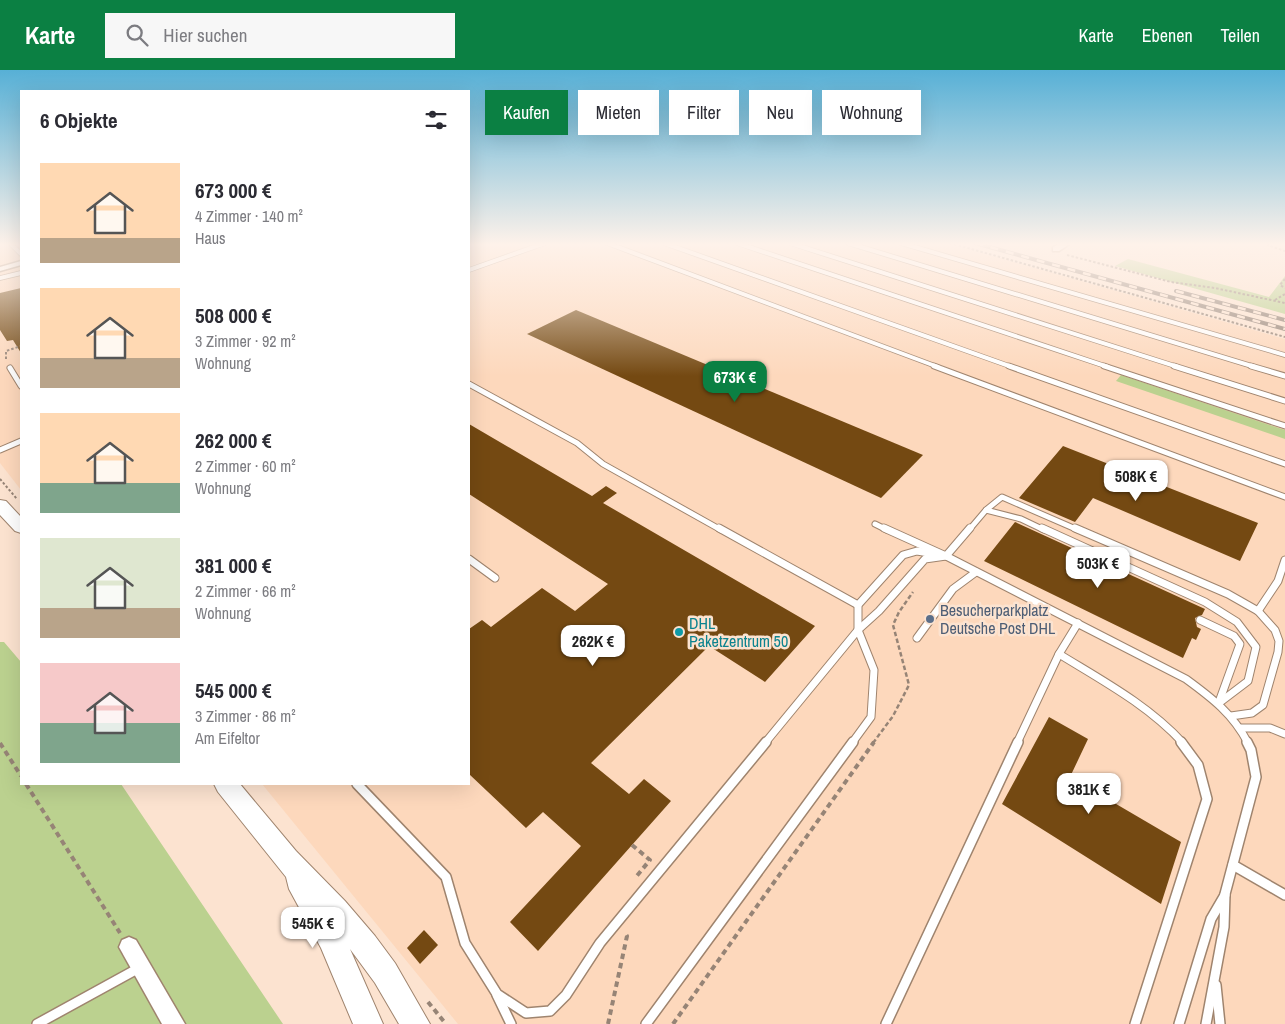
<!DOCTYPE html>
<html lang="de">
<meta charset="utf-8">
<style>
body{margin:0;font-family:"Archivo Narrow",sans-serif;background:#f7f7f7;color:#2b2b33;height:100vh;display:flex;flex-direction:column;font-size:19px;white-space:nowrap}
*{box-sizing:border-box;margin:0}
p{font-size:16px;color:#7c7c81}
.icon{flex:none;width:28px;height:28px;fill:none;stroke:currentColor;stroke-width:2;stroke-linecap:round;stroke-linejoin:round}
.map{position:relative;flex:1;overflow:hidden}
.side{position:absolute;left:20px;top:20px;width:450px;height:695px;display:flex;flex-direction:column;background:#fff;border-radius:0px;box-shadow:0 5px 20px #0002}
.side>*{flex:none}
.top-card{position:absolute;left:485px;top:20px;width:475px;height:45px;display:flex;gap:10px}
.price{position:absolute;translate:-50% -42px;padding:0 11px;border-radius:10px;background:#fff;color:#222;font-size:16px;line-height:32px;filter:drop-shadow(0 1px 2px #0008)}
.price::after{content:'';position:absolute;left:50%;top:30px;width:15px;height:11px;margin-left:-8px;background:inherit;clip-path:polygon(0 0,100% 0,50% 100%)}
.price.active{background:#0b8043;color:#fff}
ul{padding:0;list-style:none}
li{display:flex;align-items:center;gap:15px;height:125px;padding:0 20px}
li span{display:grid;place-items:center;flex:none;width:140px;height:100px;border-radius:0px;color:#555}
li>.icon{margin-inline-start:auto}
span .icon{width:60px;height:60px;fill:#fffc;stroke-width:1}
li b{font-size:21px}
h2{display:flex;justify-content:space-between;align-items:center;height:60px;padding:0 20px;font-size:21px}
.tag{padding:0 18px;border-radius:0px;background:#fff;box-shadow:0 5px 20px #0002;font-size:18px;line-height:45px}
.tag.active{background:#0b8043;color:#fff}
header{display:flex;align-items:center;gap:30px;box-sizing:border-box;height:70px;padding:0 25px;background:#0b8043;color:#fff}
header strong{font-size:24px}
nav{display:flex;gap:28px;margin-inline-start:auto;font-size:18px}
.search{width:350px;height:45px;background:#f7f7f7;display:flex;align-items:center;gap:12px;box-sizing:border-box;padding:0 18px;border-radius:0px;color:#7c7c81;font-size:19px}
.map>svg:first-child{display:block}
</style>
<header>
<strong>Karte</strong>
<div class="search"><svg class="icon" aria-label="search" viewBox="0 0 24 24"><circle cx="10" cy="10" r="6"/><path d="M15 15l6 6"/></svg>Hier suchen</div>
<nav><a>Karte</a><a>Ebenen</a><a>Teilen</a></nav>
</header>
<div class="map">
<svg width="1285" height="954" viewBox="0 0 1285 954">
<rect width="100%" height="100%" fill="#fce3d0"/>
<g fill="#fdd8bc">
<path d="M0,173h21v247l-21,-27z"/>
<path d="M469,173h478l338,96v685h-827l-196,-240h207z"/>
</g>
<g fill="#bbd18f">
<path d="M1128,189l141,38 16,-21v38l-170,-48z"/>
<path d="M1121,305l164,55v9l-169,-58z"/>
<path d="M0,572h4l17,20v122h100l162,240h-283z"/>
</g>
<g fill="#744912">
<path d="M21,218v65l-8,-13 -6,1 -7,-11v-37z"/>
<path d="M576,240l347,145 -42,43 -354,-164z"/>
<path d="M469,354l123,72 14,-10 11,7 -14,10 212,123 -50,56 -56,-36 -118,117 38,31 15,-15 27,22 -133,150 -28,-29 71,-76 -38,-34 -17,16 -57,-54v-145l13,-9 9,7 51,-39 33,23 33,-27 -139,-90z"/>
<path d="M1063,376l195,77 -18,38 -147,-63 -18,24 -56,-24z"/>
<path d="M1015,452l190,87 -3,6 -7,3 2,9 4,2 -5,11 -4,-2 -9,20 -199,-97z"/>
<path d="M1049,647l39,22 -18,38 111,65 -20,62 -159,-100z"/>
<path d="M424,860l14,15 -18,19 -13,-16z"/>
</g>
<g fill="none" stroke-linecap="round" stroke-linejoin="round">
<defs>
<g id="lane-far3">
<path d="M10,173l11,11"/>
<path d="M607,173l331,124"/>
<path d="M664,173l348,124"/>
<path d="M737,173l371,124"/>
<path d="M790,173l388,124"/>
<path d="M848,173l407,124"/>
<path d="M901,173l384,112"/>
<path d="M469,200l76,-27"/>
<path d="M0,208l21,-5"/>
</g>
<g id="lane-far2">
<path d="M934,296l351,131"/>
<path d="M1009,296l276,98"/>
<path d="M1104,296l181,60"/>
<path d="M1174,296l111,35"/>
<path d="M1251,296l34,10"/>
<path d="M10,298l11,18"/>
<path d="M469,314l108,59 26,21 118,66"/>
<path d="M0,380l21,-9"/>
<path d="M986,440l35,9 23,11"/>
<path d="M875,454l12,6"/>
<path d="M969,460l17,-20 16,-13 76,33"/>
</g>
<g id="lane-far1">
<path d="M719,458l139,77"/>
<path d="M884,458l62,28 240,123c26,19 47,35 62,64"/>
<path d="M1042,458l163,74 32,20 19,25 -8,34 -29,22"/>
<path d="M1075,458l153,66 30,17 17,19 4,11 -1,11 -15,53 -11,8 -21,3"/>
<path d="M469,489l26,19"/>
<path d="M1258,541l20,-30 7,-21"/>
<path d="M1200,550l34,16 6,8 -21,58"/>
<path d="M917,568l36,-49 23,-17"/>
<path d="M1059,584c44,27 89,51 124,89"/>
<path d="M1240,658h30l15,6"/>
<path d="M765,673l93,-113 21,-19 46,-52 21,-3 24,-28"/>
<path d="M852,673l19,-26 3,-47 -16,-40v-25l45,-50 14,-4 18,3"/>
<path d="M1017,673l42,-89 19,-31"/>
</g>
<g id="lane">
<path d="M357,714l89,93 19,66 32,51 29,19 24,-2 16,-16 34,-52 166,-201"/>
<path d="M1233,795l52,30"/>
<path d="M1216,915l4,39"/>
<path d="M497,925l14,29"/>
<path d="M37,954l102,-56"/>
<path d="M646,954l207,-282"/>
<path d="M886,954l132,-282"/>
<path d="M1135,954l72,-225 -9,-34 -17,-23"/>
<path d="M1179,954l32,-105 14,-24"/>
<path d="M1206,954l18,-97 1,-33 31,-117 -5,-27 -4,-8"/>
</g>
<g id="street">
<path d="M1062,173h9l-12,8h-6v-4z"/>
<path d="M21,191v4l-21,6v-4z"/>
<path d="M129,867l7,3 49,84h-23l-43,-77 3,-7z"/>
</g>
<g id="secondary">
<path d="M0,430l6,1 15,16v16l-6,-2 -15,-16z"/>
<path d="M214,714h26l56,67 49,50 30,35 20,27 35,61h-31l-24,-41 -25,-34 33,75h-30l-32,-76 -32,-59 -3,-12 -68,-85z"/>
</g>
</defs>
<use href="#lane-far3" stroke="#9f846e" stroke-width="5.5"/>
<use href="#lane-far2" stroke="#9f846e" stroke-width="7"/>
<use href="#lane-far1" stroke="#9f846e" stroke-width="9"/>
<use href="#lane" stroke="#9f846e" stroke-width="12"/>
<use href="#street" stroke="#9f846e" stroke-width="3"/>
<use href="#secondary" stroke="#9f846e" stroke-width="2"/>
<g stroke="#968476" stroke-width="2" stroke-dasharray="2.5 2" stroke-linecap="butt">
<path d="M950,173l335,94"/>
<path d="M1262,173l23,8"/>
<path d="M1067,185l104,27 44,6 70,15"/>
<path d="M1285,209l-5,6 5,3"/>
<path d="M1275,230l10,-6"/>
<path d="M6,289v-8l15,-5"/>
<path d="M0,409l17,20"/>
</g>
<path stroke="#968476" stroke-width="2.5" stroke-dasharray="4.5 2.5" stroke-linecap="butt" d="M873,673l20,-27 16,-31 -16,-60 6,-13 14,-20"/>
<g stroke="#968476" stroke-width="4" stroke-dasharray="5.5 4" stroke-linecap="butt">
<path d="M0,673l21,33"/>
<path d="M26,714l94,149"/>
<path d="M632,775l18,15 -15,18"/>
<path d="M428,932l18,22"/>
<path d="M608,954l19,-88 -2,-3"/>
<path d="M673,954l201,-282"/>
</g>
<use href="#lane-far3" stroke="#fff" stroke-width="4"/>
<use href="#lane-far2" stroke="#fff" stroke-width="5"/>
<use href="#lane-far1" stroke="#fff" stroke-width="7"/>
<use href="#lane" stroke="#fff" stroke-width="9"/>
<use href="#street" fill="#fff" fill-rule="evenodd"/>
<use href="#secondary" fill="#fff" fill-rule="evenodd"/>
<defs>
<g id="rail">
<path d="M975,173l310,86"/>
<path d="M1176,221l109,29"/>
</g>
</defs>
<use href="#rail" stroke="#958376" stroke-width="4"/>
<use href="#rail" stroke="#fce3d0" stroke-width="2.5" stroke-dasharray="8" stroke-linecap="butt"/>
</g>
<linearGradient id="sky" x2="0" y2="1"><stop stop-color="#57b0d6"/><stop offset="0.57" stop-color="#fef2ea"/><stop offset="1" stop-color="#fef2ea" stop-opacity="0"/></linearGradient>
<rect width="1285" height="306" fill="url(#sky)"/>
<circle fill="#5c6f8a" stroke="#fce3d0" stroke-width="2" cx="930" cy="549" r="5"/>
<circle fill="#0f9aa8" stroke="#fce3d0" stroke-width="2" cx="679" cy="562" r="5"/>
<g text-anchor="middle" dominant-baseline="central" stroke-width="5" stroke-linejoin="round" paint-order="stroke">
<g font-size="16" fill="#4e5e75" stroke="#fce3d0" text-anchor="start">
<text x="940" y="540">Besucherparkplatz<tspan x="940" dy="18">Deutsche Post DHL</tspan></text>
</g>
<g font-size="16" fill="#0d838f" stroke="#fce3d0" text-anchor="start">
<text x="689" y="553">DHL<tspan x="689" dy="18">Paketzentrum 50</tspan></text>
</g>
</g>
</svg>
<b class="price active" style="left:735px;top:333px">673K €</b>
<b class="price" style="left:1136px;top:432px">508K €</b>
<b class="price" style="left:1098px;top:519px">503K €</b>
<b class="price" style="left:593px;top:597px">262K €</b>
<b class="price" style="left:1089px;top:745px">381K €</b>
<b class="price" style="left:313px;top:879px">545K €</b>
<div class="top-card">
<a class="tag active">Kaufen</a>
<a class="tag">Mieten</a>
<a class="tag">Filter</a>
<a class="tag">Neu</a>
<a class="tag">Wohnung</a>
</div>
<section class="side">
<h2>6 Objekte<svg class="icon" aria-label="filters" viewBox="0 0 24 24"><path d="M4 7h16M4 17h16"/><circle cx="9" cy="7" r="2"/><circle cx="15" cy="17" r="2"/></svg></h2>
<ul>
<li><span style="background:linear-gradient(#ffd9b3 75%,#b9a48a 0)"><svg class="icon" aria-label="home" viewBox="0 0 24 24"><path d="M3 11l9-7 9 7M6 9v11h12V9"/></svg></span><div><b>673 000 €</b><p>4 Zimmer · 140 m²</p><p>Haus</p></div></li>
<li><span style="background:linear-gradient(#ffd9b3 70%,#b9a48a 0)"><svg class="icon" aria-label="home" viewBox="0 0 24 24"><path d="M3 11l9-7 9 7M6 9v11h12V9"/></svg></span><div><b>508 000 €</b><p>3 Zimmer · 92 m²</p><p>Wohnung</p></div></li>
<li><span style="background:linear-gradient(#ffd9b3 70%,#7fa58c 0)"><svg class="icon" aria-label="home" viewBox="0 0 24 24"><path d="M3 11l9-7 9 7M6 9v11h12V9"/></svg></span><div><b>262 000 €</b><p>2 Zimmer · 60 m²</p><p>Wohnung</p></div></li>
<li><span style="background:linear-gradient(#dfe7d0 70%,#b9a48a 0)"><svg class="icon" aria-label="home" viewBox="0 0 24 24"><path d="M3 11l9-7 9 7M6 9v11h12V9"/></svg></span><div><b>381 000 €</b><p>2 Zimmer · 66 m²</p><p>Wohnung</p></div></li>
<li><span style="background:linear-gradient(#f6c9c9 60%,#7fa58c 0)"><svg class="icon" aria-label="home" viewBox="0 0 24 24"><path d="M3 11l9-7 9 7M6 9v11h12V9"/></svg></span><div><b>545 000 €</b><p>3 Zimmer · 86 m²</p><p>Am Eifeltor</p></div></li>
</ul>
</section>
</div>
